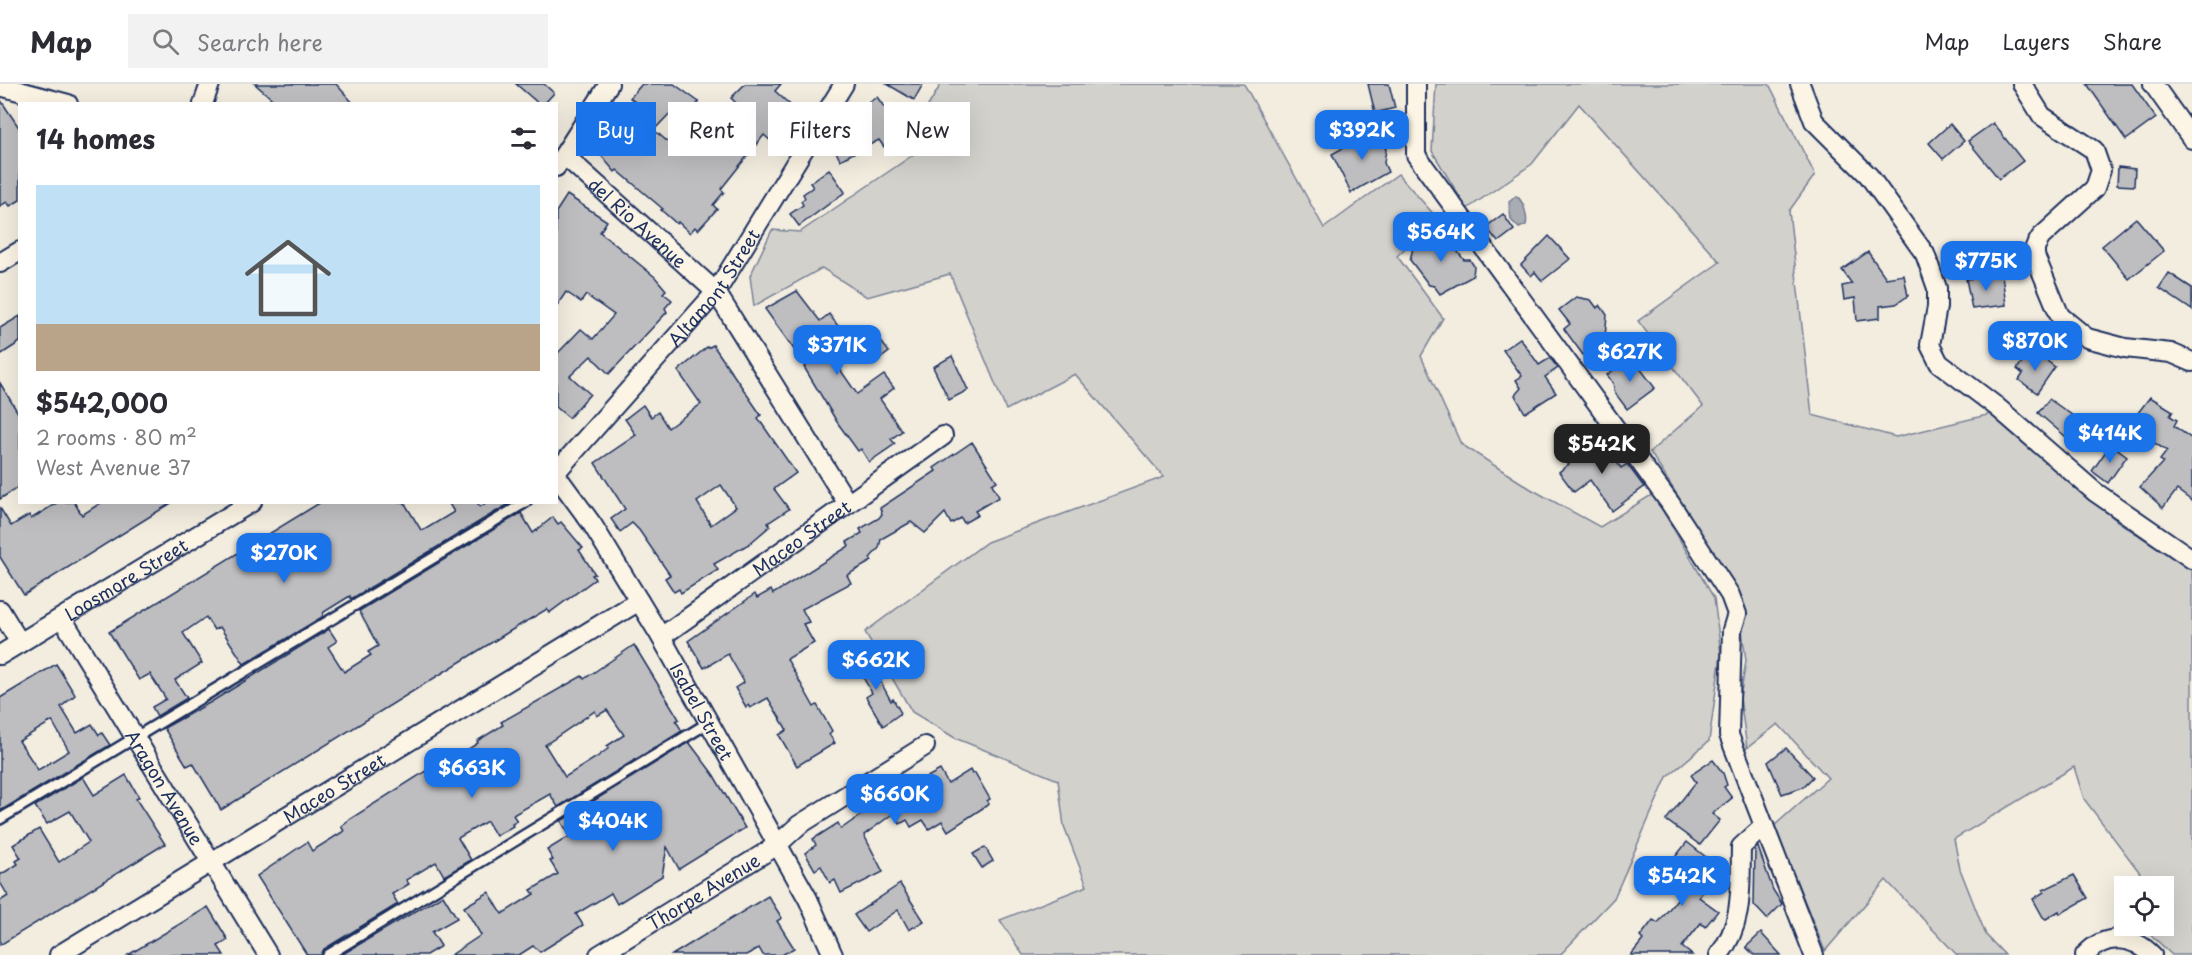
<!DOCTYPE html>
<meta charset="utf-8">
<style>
body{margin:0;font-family:"Playpen Sans",sans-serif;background:#f2f2f3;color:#2b2b33;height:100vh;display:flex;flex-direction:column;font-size:22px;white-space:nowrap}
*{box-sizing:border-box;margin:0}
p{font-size:20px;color:#7c7c81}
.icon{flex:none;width:33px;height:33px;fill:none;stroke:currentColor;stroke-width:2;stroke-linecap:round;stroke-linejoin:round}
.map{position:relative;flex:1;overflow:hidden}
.sheet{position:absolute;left:18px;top:18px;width:540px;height:402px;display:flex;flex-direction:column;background:#fff;border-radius:0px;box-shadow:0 6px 24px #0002}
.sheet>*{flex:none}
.banner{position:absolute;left:576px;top:18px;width:570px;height:54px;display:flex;gap:12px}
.controls{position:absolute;left:2114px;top:792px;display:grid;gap:12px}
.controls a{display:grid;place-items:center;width:60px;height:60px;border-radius:0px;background:#fff;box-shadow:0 6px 24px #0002;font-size:30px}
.price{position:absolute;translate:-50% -51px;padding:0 14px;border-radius:12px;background:#1a73e8;color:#fff;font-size:20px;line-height:39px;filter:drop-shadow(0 2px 3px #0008)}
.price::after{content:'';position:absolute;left:50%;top:36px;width:18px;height:14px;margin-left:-9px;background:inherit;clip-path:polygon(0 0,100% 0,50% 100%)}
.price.selected{background:#222;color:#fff}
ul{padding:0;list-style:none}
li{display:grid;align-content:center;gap:12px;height:318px;padding:0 18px}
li+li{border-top:2px solid #e1e1e2}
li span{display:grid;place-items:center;height:186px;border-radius:0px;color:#555}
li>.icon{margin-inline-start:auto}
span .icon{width:108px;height:108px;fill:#fffc;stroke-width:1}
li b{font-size:26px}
h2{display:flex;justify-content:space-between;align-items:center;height:72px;padding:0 18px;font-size:26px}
.tag{padding:0 21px;border-radius:0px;background:#fff;box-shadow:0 6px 24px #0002;font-size:21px;line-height:54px}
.tag.selected{background:#1a73e8;color:#fff}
header{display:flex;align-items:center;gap:36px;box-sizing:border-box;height:84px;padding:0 30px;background:#fff;border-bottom:2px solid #e1e1e2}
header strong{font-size:28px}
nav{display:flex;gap:33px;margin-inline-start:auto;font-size:21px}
.search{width:420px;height:54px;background:#f2f2f3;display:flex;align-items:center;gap:15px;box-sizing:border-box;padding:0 21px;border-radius:0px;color:#7c7c81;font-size:22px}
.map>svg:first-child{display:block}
</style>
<header>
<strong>Map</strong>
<div class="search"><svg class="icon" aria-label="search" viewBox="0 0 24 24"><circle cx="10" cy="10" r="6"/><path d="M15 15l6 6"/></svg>Search here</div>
<nav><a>Map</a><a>Layers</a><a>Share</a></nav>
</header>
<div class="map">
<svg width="2192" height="871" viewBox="0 0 2192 871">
<rect width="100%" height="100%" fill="#f3ede0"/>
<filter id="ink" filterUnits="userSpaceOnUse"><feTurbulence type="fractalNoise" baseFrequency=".0167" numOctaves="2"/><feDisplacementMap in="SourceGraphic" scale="12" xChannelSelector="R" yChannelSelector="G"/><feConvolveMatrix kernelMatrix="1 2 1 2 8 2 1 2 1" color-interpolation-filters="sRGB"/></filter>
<g filter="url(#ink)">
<g fill="#d3d1cc" stroke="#778095" stroke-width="1.5">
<path d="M941,0h303l80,144 74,-54 39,44 -40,38 46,62 -22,38 40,88 70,45 69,38 53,-33 61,104 7,56 -12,87 -42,36 -53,121 -54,57h-537l-23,-35 87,-34 -23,-60 -6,-46 -103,-42 -43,-26 -47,-80 122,-90 177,-65 -89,-103 -69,36 -56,-136 -83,23 -45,-29 -68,38 -4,-30 22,-46 28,2 129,-88 -5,-31z"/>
<path d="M1436,0h333l46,91 -26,36 23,204 84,22 95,-23 126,107 75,50v384h-20l-30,-29h21v-40h-13l-66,-87 -10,-32 -120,72 6,30 26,66 19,20h-48l-71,-75 -61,71 -51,-125 54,-48 -50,-54 -31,24 -7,-50 6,-37 -9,-71 -87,-138 53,-46 -65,-85 82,-59 -141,-158 -47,60 -65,45 -35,-58z"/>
</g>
<path fill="#a9acb3" stroke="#707a91" stroke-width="1.5" d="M1516,112c8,5 12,21 10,29l-7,3 -8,-8 -2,-18z"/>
<g fill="#bebec0" stroke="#1b2f5e" stroke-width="1.5" fill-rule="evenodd">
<path d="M255,0h81l18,20h-76z"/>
<path d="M516,0h28l10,9 -10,11h-5z"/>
<path d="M642,0h32l25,18 -15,17 -11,-9 -19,20 21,18 23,-27 14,11 25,-28 -6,-6 14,-14h36l-6,7 23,21 -26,30 -8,-7 -43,54 3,3 -11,13 4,4 -19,21 -3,-3 -5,6 -12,-11 -1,2 -16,-14 2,-1 -46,-39 -2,2 -16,-19 19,-21 -3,-3 20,-27 -5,-4z"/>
<path d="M887,0h36l-9,16z"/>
<path d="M1368,0h21l6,24 -20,5z"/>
<path d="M2087,0h45l24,34 -30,22z"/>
<path d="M877,13l26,36 -19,14 -5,-7 -39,20 -12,-25 10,-5 -2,-3 26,-13 -3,-5z"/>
<path d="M0,15l20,30v71l-10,6 -3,-4 -7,4z"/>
<path d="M1993,39l30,38 -24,18 -31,-38z"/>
<path d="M1950,40l14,17 -21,18 -14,-16z"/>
<path d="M1375,46l11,19 -2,14 4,9 -37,21 -19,-39z"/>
<path d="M2118,83l17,2 -1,17 -17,-1z"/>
<path d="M829,85l16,23 -46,34 -9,-12 13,-9 -2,-4 4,-3 -2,-4 10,-7 -3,-4z"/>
<path d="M567,111l40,26 -7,11 55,45 11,13 -3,3 9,7 -7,8 2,4 -58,62 -18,-18 -21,20 20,18 -21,24 -13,-11v-52l25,-26 12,10 21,-24 -28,-20 -5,7 -15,-10 -10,15v-95z"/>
<path d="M1503,130l11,16 -16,12 -12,-15z"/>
<path d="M2136,134l28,33 -35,28 -27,-33z"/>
<path d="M1440,144l24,32h6l4,6 -1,10 -33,18 -6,-8 -5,-1 -19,-25 3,-12z"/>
<path d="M1549,152l21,23 -28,22 -7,-9 -4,4 -10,-11z"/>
<path d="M1868,168l18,26 18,-3 4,21 -12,8 -16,2v12l-23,3 -2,-23 -11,2 -2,-14 10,-2 -10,-14z"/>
<path d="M2169,189l23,15v22l-33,-22z"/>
<path d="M2002,191l4,30 -34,4 -6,-30z"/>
<path d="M797,207l23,30 9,-7 28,37 -20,14 20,29 27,-19 10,13 -14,11 22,32 -11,8 4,5 -26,18 -8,-13 -3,2 -21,-29 -33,-55 2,-1 -41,-57z"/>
<path d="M1576,213l15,3 6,8 3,-3 7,10 -2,22 -22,18 -19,-26 6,-5 -11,-14z"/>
<path d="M20,232v26l-20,13v-27z"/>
<path d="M1520,254l19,27 11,-7 8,10 -13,9 11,16 -31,20 -10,-18 6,-7 -5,-8 6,-4 -19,-26z"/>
<path d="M880,256l9,12 -13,10 -10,-13z"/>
<path d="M713,261l48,70 -3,3 38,55 -22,16 15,20 -21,14 2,3 -21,18 -35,20 4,6 -37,23 -2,-4 -5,3 -9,-14 5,-3 -31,-45 -7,-7 -12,9 -9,-13 14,-10 -30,-46 41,-28 -11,-16 18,-14 8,12 7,-5 10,16 33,-24 -23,-33 29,-24 1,1zM721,401l15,22 -25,18 -14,-23z"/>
<path d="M2029,268l8,6 2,-3 16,12 -18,26 -18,-13 4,-6 -6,-5z"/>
<path d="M952,272l16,34 -19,10 -16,-33z"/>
<path d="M1631,272l24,32 -28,21 -12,-16 -2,-10 -6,-8z"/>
<path d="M0,299l20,33v70l-20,13z"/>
<path d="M2150,313l23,14 -3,5 7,4 -3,6 18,13v62l-15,-11 -14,18 -23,-21 23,-25 -3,-2 7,-9 -39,-25z"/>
<path d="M2049,315l37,26 -14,17 -34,-29z"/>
<path d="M1600,355l21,29 6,-4 17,23 -32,24 -22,-31 -16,12 -15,-20z"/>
<path d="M972,358l25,39 -5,3 7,13 -24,14 3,4 -14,8 -3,-5 -10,6 -6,-11 -20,20 -14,-11 -30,17 -2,9 -9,10 2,3 -25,14 4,8 -49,26 7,13 -6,2 11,19 -27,16 27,48 3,-2 15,26 -3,3 6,9 -38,23 -18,-31 8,-5 -19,-32 -18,10 -2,-3 -2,2 -11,-19 9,-6 -16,-28 -24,14 -16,-27 67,-47 2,4 14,-8 2,4 76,-48 -2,-4 15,-9 -2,-4 19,-11 3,-4 -2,-6 56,-37 -2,-3z"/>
<path d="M2111,360l16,12 -19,27 -16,-12z"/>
<path d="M58,418h16l8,13 20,-13h71l-149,93 -24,-38v-49l11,18 18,-11 2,4z"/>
<path d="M321,418h83l17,28h3l30,-18 -6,-10h29l3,5 7,-5h25l-161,97 -1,-3 -26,16 -2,5 -78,47 -24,-37 -6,3 -8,-13 -23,16 19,30 -27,17 12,18 -30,18 -5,-9 14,-8 -16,-25 -11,6 -30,-48z"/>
<path d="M521,429l12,20 20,-16 5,7 3,-2 22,26 -4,2 16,24 -3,1 3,4 -46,34 -2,-4 -32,19 -294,182 -28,-47 -6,3 -23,-38 47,-26 118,-73 8,12 -9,6 16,25 27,-17 -3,-3 10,-6 -19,-35z"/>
<path d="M634,561l45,74 -3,2 6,10 -124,76 -8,-13 -37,21 4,6 -5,3 1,2 -17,10 -9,-15 -29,17 13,22 -27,16 -8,-14 -30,18 3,4 -17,10 6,10 -74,45 -3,6h-14l-50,-79 50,-34 5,9 32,-20 -3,-5 9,-7 90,-57 2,4 36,-23 -1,-2 26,-16 -2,-3 81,-46 2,3zM607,626l17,25 -17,11 2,2 -12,9 -32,20 -20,-32 50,-34 2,5z"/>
<path d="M864,567l27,50 2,-2 8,14 -18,13 -17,-29 6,-4 -20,-35z"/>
<path d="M56,580l18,29 1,2 -14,12 16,26 15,-9 7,11 3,-2 8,12 -110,66v-113zM52,637l17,30 -31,19 -19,-29z"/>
<path d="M689,658l24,32 32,54 -66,41 -12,-22 -5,29 -45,28 -6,-11 -35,21 7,11 -43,27 -7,-6 -14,9h-68l30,-20 -17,-28 25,-15 13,22 32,-20 -3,-4 27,-16 -8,-13 3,-1 -6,-10 23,-14 -9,-15z"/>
<path d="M1786,664l27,29 -10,10 -21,7 -14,-32z"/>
<path d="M1713,676l10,13 4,12 -3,2 8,11 -20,16 8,6 -20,25 -34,-25 30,-38 -5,-7z"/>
<path d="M940,686l8,14 22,-14 2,4 3,-1 15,26 -3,2 2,3 -41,27 -6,-10 -13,8 -6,-9 -12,7 -4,-7 -7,4 -6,-11 -30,22 19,37 -42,21 -6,-13 -5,3 -9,-17 -6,4 -10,-17 11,-8 -3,-6 25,-16 3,6 24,-17 -3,-4 14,-10 4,5z"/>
<path d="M126,691l13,22 -3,2 29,45 -165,101v-44l8,-5 -8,-14v-7l18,-11 -2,-3 5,-3 -8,-13 26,-16 20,33 30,-20 -19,-31 -23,13 -12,-18 48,-29 11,18z"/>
<path d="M1687,758l34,27 -22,28 19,14 -13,16 -4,-4 -19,24 10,8h-61l12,-15 -3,-3 13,-17 5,3 32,-40 -22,-17z"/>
<path d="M985,763l8,14 -11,7 -9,-14z"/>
<path d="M1758,763l15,43 9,14 -15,15 -13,-14 1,-56z"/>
<path d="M2074,791l14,23 -28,16 -1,-3 -13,8 -3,-2 -10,-18 11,-7 -1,-2z"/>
<path d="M900,800l24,37 -15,9 -11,-20 -32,22 -12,-17z"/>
<path d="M443,811l14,23 -25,14 9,14 -15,9h-85z"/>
<path d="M768,812l14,22 -5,3 17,27 -12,7h-19l-4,-7 -13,7h-74z"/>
<path d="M208,823l20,33 -10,6 6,9h-96z"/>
<path d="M1761,849l20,22h-27l-8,-8z"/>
</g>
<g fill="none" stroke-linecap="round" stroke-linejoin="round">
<defs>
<g id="service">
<path d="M0,735l526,-317"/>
<path d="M328,871l380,-232"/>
</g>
<g id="minor">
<path d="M1416,0v71l254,348 60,92 7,19 -5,16 -3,105 85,220"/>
<path d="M1800,0l14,37 55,55 56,78 12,34v19l-7,38 9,18 58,44 98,85 97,67"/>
<path d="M2022,0l20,32 52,34 7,20 -6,18 -54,49 -6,10v9l25,60 27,22 38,10 46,5 21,9"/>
<path d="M2153,0l39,55"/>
<path d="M0,2l68,18"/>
<path d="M203,20l7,-20"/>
<path id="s1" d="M564,71l152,137 132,212"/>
<path d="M556,83l53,-83"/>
<path d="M0,179l20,-12"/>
<path id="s2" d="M556,388l160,-180 128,-208"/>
<path id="s3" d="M556,391l36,49 69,113 147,262 25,56"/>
<path d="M0,526l20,33"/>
<path id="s4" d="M62,534l206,337"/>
<path id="s5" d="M661,553l282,-201"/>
<path id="s6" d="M0,571l252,-153"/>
<path id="s7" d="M59,871l580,-354"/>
<path id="s8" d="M599,871l177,-109 23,-21 126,-79"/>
<path d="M1719,871c25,-32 21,-68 22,-108l23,-21"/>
<path d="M2085,871c20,-22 47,-20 67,0"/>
</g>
</defs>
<use href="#service" stroke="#1b2f5e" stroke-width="14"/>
<use href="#minor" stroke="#1b2f5e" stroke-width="22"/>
<use href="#service" stroke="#fcf5e5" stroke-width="9"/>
<use href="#minor" stroke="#fcf5e5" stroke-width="18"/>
</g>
</g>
<g text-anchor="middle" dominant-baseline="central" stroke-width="4.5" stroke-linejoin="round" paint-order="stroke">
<g font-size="18" fill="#1b2f5e" stroke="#fcf5e5">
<text stroke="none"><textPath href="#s1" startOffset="100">del Rio Avenue</textPath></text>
<text stroke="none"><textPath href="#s2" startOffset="243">Altamont Street</textPath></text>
<text stroke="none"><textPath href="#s5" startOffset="172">Maceo Street</textPath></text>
<text stroke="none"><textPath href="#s6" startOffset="147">Loosmore Street</textPath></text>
<text stroke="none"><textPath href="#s3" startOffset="278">Isabel Street</textPath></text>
<text stroke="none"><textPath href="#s4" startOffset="198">Aragon Avenue</textPath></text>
<text stroke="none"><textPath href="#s7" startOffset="322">Maceo Street</textPath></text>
<text stroke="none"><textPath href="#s8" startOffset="122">Thorpe Avenue</textPath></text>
</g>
</g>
</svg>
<div class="controls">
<a><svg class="icon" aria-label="locate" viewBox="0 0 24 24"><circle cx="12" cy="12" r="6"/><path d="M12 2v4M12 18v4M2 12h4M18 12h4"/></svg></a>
</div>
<b class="price" style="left:1362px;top:77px">$392K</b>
<b class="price" style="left:1441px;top:179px">$564K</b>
<b class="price" style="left:1986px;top:208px">$775K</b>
<b class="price" style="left:2035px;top:288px">$870K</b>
<b class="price" style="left:837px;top:292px">$371K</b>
<b class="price" style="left:1630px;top:299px">$627K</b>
<b class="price" style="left:2110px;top:380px">$414K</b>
<b class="price selected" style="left:1602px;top:391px">$542K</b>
<b class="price" style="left:284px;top:500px">$270K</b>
<b class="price" style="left:876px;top:607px">$662K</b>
<b class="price" style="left:472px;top:715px">$663K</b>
<b class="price" style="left:895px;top:741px">$660K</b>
<b class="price" style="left:613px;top:768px">$404K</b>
<b class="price" style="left:1682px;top:823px">$542K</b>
<div class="banner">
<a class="tag selected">Buy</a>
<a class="tag">Rent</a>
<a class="tag">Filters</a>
<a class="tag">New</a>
</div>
<section class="sheet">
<h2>14 homes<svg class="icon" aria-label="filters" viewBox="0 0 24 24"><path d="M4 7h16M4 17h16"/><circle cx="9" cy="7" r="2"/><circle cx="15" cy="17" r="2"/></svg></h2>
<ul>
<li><span style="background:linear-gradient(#bfe0f5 75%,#b9a48a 0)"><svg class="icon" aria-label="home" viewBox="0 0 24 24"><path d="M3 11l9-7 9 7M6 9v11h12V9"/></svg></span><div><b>$542,000</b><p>2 rooms · 80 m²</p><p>West Avenue 37</p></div></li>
</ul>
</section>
</div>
